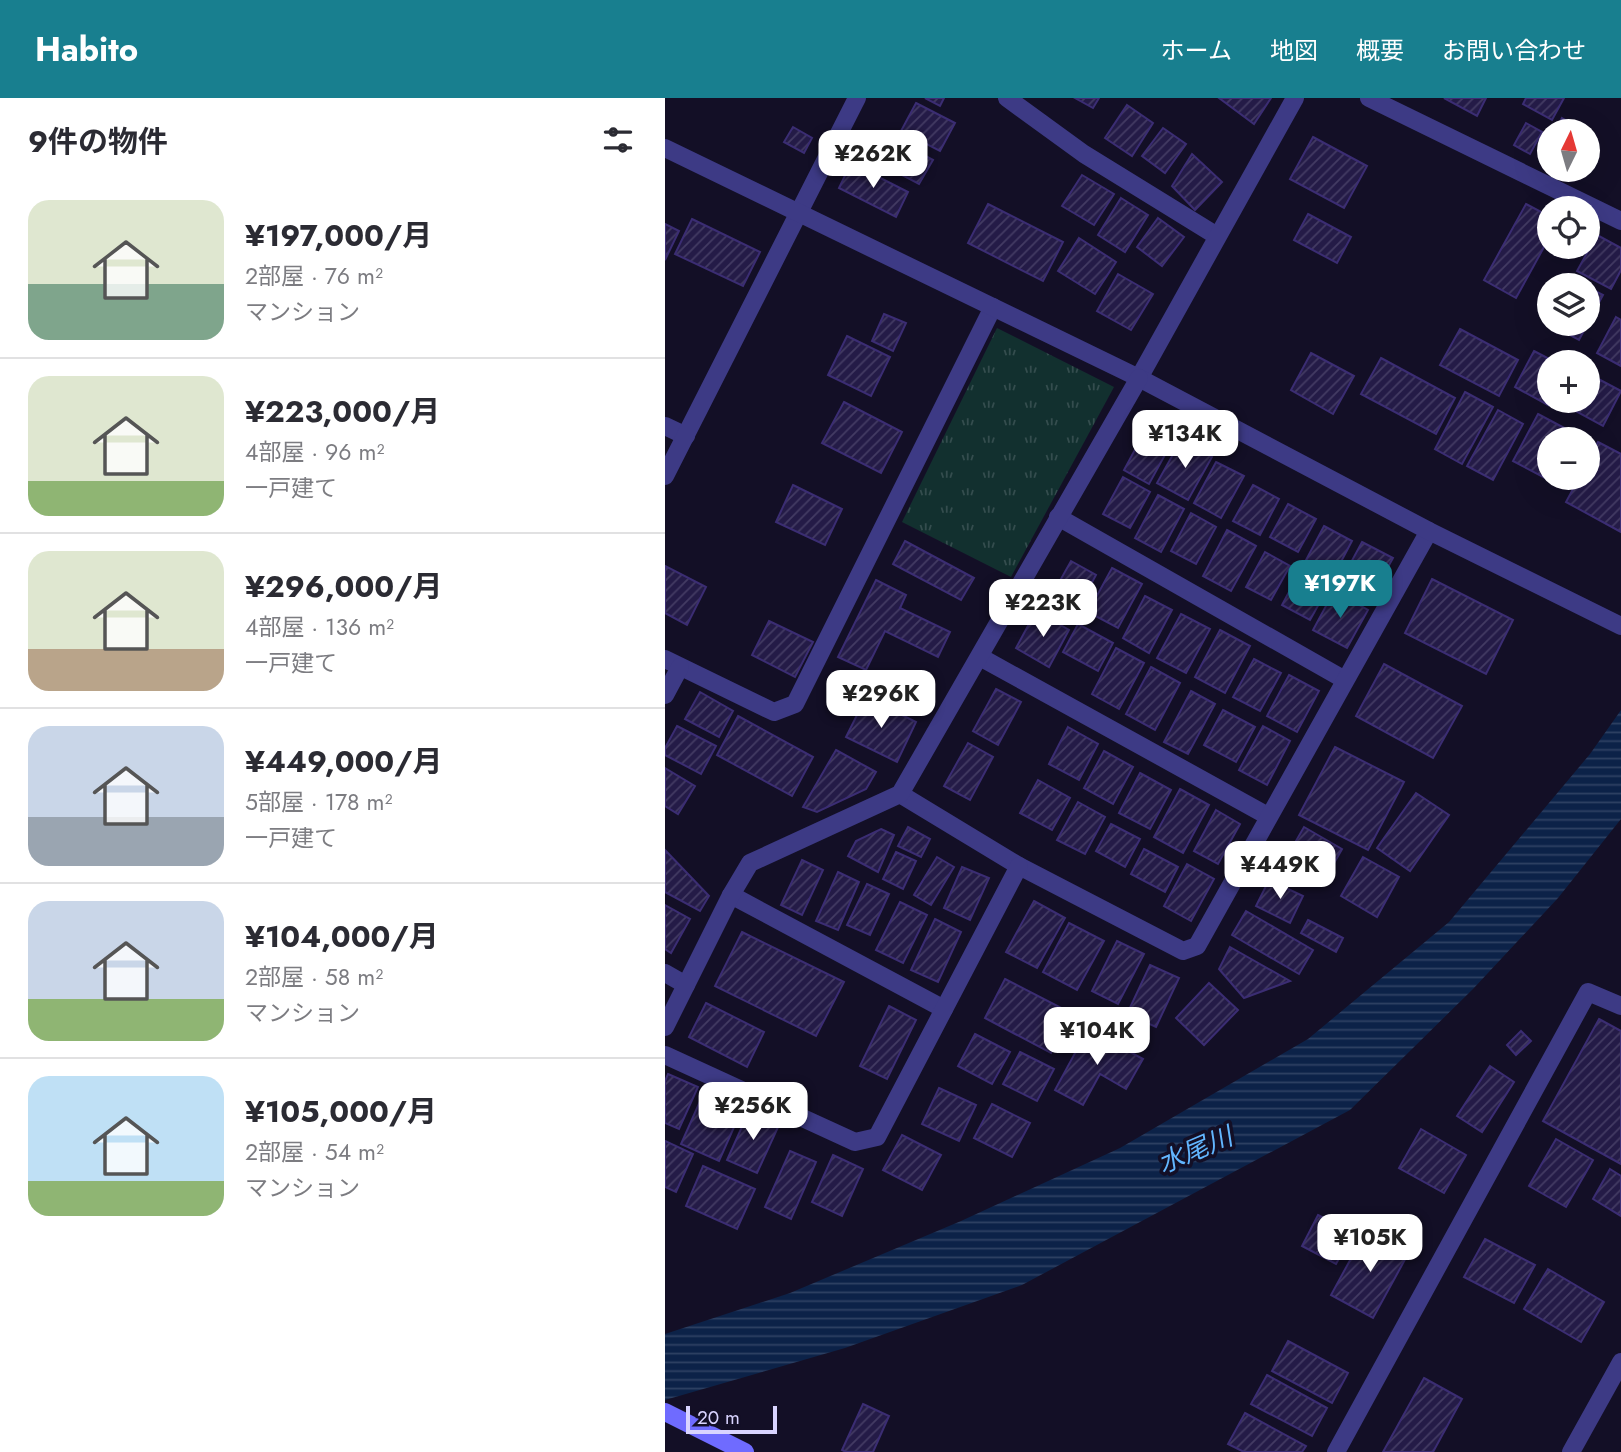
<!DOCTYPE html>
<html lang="ja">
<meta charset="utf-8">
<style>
body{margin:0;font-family:Jost,"Noto Sans JP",sans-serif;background:#f7f7f7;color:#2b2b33;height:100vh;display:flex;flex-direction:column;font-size:26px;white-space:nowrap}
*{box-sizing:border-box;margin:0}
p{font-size:23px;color:#7c7c81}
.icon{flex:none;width:38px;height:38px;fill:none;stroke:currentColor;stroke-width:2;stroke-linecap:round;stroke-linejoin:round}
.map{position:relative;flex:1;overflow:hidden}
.side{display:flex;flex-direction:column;background:#fff;width:665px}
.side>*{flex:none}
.needle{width:46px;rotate:5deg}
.controls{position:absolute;left:872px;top:21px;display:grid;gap:14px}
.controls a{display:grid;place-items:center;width:63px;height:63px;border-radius:50%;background:#fff;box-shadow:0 7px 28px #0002;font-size:35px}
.scale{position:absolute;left:21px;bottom:18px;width:91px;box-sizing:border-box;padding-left:7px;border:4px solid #d9d4ff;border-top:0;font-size:19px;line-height:24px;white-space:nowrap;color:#d9d4ff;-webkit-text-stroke:5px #130f26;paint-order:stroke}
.price{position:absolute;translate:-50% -60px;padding:0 16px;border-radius:14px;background:#fff;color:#222;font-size:23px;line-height:46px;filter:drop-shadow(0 2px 4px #0008)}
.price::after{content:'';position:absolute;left:50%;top:42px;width:21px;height:16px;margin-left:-10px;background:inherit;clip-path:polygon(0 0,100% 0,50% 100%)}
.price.on{background:#187f8f;color:#fff}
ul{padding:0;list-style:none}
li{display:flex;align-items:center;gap:21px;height:175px;padding:0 28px}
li+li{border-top:2px solid #e1e1e2}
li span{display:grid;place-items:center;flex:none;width:196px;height:140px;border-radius:21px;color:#555}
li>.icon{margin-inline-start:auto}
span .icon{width:84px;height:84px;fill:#fffc;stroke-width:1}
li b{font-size:30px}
h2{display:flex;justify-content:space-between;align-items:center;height:84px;padding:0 28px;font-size:30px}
header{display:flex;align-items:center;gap:42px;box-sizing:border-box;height:98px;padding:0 35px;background:#187f8f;color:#fff}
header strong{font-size:33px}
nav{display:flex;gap:38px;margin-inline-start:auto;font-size:24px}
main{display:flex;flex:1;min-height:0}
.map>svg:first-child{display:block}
</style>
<header>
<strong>Habito</strong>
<nav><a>ホーム</a><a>地図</a><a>概要</a><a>お問い合わせ</a></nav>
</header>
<main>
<section class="side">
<h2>9件の物件<svg class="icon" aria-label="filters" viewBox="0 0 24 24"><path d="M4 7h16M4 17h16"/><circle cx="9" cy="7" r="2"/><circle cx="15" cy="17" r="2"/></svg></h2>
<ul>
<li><span style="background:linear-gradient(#dfe7d0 60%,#7fa58c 0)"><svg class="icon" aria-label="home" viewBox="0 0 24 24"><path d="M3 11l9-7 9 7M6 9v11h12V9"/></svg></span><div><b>¥197,000/月</b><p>2部屋 · 76 m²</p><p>マンション</p></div></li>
<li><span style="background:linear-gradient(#dfe7d0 75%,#8fb573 0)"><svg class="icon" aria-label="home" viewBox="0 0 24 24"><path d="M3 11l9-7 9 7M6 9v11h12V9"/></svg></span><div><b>¥223,000/月</b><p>4部屋 · 96 m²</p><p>一戸建て</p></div></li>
<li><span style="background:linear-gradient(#dfe7d0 70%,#b9a48a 0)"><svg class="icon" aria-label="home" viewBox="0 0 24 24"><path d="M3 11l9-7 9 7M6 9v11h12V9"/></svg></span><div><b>¥296,000/月</b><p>4部屋 · 136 m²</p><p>一戸建て</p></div></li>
<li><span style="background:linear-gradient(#c9d6e8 65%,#9aa5b1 0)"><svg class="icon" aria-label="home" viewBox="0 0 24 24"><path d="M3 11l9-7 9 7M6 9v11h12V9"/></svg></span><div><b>¥449,000/月</b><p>5部屋 · 178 m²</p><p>一戸建て</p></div></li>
<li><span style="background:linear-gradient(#c9d6e8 70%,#8fb573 0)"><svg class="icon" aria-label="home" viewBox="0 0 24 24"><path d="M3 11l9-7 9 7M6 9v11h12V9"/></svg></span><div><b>¥104,000/月</b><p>2部屋 · 58 m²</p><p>マンション</p></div></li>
<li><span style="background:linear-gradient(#bfe0f5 75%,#8fb573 0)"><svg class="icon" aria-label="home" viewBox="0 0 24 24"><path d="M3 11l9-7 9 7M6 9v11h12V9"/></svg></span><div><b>¥105,000/月</b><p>2部屋 · 54 m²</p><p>マンション</p></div></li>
</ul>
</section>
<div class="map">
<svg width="956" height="1354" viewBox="0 0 956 1354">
<defs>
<pattern id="park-tufts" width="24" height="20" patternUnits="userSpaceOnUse" patternTransform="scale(1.75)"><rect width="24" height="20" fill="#12302f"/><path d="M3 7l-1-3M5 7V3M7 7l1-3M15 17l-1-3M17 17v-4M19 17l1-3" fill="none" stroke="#344d4e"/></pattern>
<pattern id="water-rules" width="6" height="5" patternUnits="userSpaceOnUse" patternTransform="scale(1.75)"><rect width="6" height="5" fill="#0c2248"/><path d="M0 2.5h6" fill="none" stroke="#2f4163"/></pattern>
<pattern id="building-hatch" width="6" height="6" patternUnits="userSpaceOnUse" patternTransform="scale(1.75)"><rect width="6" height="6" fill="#241b47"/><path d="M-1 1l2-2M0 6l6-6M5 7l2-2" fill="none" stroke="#433b63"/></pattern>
</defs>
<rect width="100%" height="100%" fill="#130f26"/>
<path fill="url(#park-tufts)" d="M332,230l117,59 -103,190 -109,-55z"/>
<path fill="url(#water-rules)" d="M956,612v109l-63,79 -85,91 -123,121 -328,175 -177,63 -180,52v-66l125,-41 171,-72 159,-73 188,-109 141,-117 141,-168z"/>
<g fill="url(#building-hatch)" stroke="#3b2d73" stroke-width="2">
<path d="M260,0h19l-4,8z"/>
<path d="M410,0h24l-6,10z"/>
<path d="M554,0h52l-17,26z"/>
<path d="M779,0h42l-9,18z"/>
<path d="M861,0h38l-12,22 -29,-16z"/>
<path d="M251,5l39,20 -15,28 -39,-20z"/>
<path d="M462,7l26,18 -21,33 -27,-18z"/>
<path d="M897,20l21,12 -1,1h-27z"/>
<path d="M861,25l16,9 -12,22 -16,-9z"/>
<path d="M128,29l19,11 -8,15 -20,-11z"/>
<path d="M498,30l23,16 -21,29 -23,-17z"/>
<path d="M648,39l54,29 -23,42 -54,-29z"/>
<path d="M229,41l39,21 -14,24 -38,-20z"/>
<path d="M884,45v16l-7,-4z"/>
<path d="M527,56l30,28 -27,28 -23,-24z"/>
<path d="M186,65l57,29 -12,25 -57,-29z"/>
<path d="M417,77l32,19 -20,31 -32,-19z"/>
<path d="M456,100l27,17 -23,37 -27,-17z"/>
<path d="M323,106l75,38 -20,39 -75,-38z"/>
<path d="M861,106l23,12v22l-33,60 -32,-18z"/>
<path d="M643,116l43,23 -14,26 -43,-23z"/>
<path d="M493,120l26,19 -22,29 -25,-19z"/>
<path d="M27,121l68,33 -17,34 -68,-32z"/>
<path d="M0,126l14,7 -14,29z"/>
<path d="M932,137l24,13v22l-10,19 -34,-18z"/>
<path d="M414,140l37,24 -21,32 -37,-23z"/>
<path d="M453,176l35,20 -22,36 -34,-19z"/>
<path d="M905,180l14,7h-18z"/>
<path d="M922,189l16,8 -24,45 -30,-16h38z"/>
<path d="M219,216l22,9 -13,28 -21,-10z"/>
<path d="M951,219l5,3v46l-24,-13z"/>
<path d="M795,231l58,31 -19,36 -59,-31z"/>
<path d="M182,238l43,21 -19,39 -43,-21z"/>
<path d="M869,253l21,11h-6l-1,43 -33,-18z"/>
<path d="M646,255l43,23 -21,38 -42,-24z"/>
<path d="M716,260l74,40 -19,36 -75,-40z"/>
<path d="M922,275l34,18 -18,35 -35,-19 4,-6h15z"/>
<path d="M800,294l28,15 -31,57 -27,-15z"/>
<path d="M179,304l58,30 -21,41 -59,-30z"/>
<path d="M833,312l25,14 -30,56 -26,-14z"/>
<path d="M873,316l47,25h-36v39h16l-5,8 -47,-25z"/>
<path d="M480,333l26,13 -22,40 -25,-14z"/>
<path d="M516,342l31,17 -24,43 -31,-17z"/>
<path d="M933,344l23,12v78l-55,-30 13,-24h8v-16z"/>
<path d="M551,364l28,14 -23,42 -27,-15z"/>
<path d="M458,379l27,15 -20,36 -27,-14z"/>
<path d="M128,387l49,24 -17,36 -49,-23z"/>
<path d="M588,387l26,14 -19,36 -27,-14z"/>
<path d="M493,397l26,14 -23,43 -26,-14z"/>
<path d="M623,406l28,15 -18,33 -28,-15z"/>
<path d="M526,415l25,14 -20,37 -25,-13z"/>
<path d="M659,428l28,15 -18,34 -28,-15z"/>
<path d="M562,432l29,16 -25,45 -28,-15z"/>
<path d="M240,443l69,37 -13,22 -68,-36z"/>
<path d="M697,444l31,16 -21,38 -30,-17z"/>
<path d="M600,454l25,14 -19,34 -25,-13z"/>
<path d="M406,463l25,14 -22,41 -26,-14z"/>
<path d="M0,468l41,21 -19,38 -22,-12z"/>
<path d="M447,470l30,16 -24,44 -30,-16z"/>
<path d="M634,475l29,15 -18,32 -28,-15z"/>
<path d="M767,481l81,41 -27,54 -81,-41z"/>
<path d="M211,482l30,15 -6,13 50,24 -12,25 -53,-26 -19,39 -28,-13z"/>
<path d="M669,493l34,19 -21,38 -34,-18z"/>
<path d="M480,498l27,14 -23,43 -26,-15z"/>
<path d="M371,513l33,19 -20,37 -33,-19z"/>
<path d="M516,516l29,15 -24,44 -29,-15z"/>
<path d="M104,523l44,21 -18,35 -43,-22z"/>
<path d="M413,526l35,19 -15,28 -35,-19z"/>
<path d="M555,532l30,16 -25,47 -30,-16z"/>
<path d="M451,550l28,15 -25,46 -27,-15z"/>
<path d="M589,561l27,14 -21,38 -27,-14z"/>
<path d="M719,566l78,42 -29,52 -77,-42z"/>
<path d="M486,569l29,16 -25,47 -29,-16z"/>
<path d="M624,577l30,16 -22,41 -30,-16z"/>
<path d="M331,591l25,13 -23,43 -25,-14z"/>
<path d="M526,593l24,13 -27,50 -24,-12z"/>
<path d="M35,594l33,19 -14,26 -34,-18z"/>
<path d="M201,599l50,25 -19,40 -51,-25z"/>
<path d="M558,612l32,17 -19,35 -32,-17z"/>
<path d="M73,618l75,41 -21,39 -75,-41z"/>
<path d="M12,628l39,20 -15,28 -36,-19v-7z"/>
<path d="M598,628l27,15 -23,44 -28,-15z"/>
<path d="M403,629l30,17 -19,36 -30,-16z"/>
<path d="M303,645l25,14 -23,43 -26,-14z"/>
<path d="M670,649l69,35 -36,68 -69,-35z"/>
<path d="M171,652l40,22 -10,17 -49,23 -14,-5z"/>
<path d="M439,653l29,16 -20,37 -29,-16z"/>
<path d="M0,670l30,18 -17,28 -13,-8z"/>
<path d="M475,675l31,17 -21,39 -31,-16z"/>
<path d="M373,682l32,18 -18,32 -32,-17z"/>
<path d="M515,691l29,16 -26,48 -29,-16z"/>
<path d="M751,695l33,22 -39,56 -33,-23z"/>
<path d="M413,704l27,15 -20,37 -28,-14z"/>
<path d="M551,712l24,14 -22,40 -24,-13z"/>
<path d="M446,726l29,15 -15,28 -29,-16z"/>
<path d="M243,729l22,12 -9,18 -23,-11z"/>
<path d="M639,729l38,22 -18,32 -39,-21z"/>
<path d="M216,731l13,6 -16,37 -30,-16 8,-15z"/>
<path d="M479,751l34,18 -13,25 -34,-18z"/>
<path d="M0,752l44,46 -9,15 -35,-19z"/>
<path d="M231,754l20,9 -13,28 -20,-10z"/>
<path d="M272,759l17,10 -23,38 -17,-10z"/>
<path d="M698,759l36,20 -22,40 -36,-21z"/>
<path d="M137,762l21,10 -21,45 -21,-10z"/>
<path d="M522,766l27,15 -23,42 -27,-15z"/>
<path d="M297,769l27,11 -19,42 -26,-12z"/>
<path d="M173,774l21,10 -21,48 -22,-9z"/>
<path d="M604,782l34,16 -13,27 -34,-17z"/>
<path d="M202,786l22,10 -19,41 -23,-10z"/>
<path d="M369,803l31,17 -28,50 -31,-16z"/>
<path d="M235,804l27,13 -24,48 -27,-13z"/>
<path d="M0,807l25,14 -19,34 -6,-4z"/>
<path d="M581,813l67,39 -14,24 -67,-39z"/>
<path d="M270,821l26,13 -23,50 -27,-12z"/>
<path d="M643,822l35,18 -7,14 -35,-19z"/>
<path d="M404,825l35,18 -27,49 -34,-18z"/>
<path d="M77,834l102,50 -28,54 -101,-50z"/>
<path d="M452,843l27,13 -26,50 -26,-13z"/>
<path d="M565,849l60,34 -46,17 -25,-29z"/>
<path d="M485,867l29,13 -23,49 -29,-13z"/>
<path d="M340,881l66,34 -20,40 -66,-35z"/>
<path d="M544,885l29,27 -34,35 -28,-27z"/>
<path d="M41,905l58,29 -17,35 -58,-30z"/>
<path d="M224,908l27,14 -29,59 -27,-13z"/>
<path d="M934,921l22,12v133l-78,-43z"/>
<path d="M423,931l55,30 -17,30 -26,-15 -17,31 -28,-15z"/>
<path d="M856,933l10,10 -15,14 -9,-10z"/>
<path d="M310,936l35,18 -18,32 -34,-18z"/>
<path d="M355,954l34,17 -17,32 -34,-17z"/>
<path d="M825,968l24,16 -32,50 -25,-16z"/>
<path d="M3,976l30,13 -19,42 -14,-6v-42z"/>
<path d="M274,990l37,17 -17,36 -37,-17z"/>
<path d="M40,992l38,17 -24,54 -38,-17z"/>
<path d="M327,1006l38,19 -18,34 -38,-19z"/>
<path d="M84,1013l30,14 -22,48 -30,-13z"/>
<path d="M756,1031l45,26 -22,38 -45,-25z"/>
<path d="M237,1037l39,20 -19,35 -39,-20z"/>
<path d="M891,1041l37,21 -27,47 -37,-21z"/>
<path d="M0,1043l28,13 -17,38 -11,-5z"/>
<path d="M125,1053l26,11 -25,57 -26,-12z"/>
<path d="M168,1057l30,14 -21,47 -30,-14z"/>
<path d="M38,1068l52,23 -18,40 -51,-23z"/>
<path d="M945,1071l11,7v40l-28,-17z"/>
<path d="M653,1117l35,19 -17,30 -34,-18z"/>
<path d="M701,1133l42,23 -35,64 -42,-23z"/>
<path d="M820,1141l50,26 -21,38 -50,-26z"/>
<path d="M883,1171l56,33 -23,40 -57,-33z"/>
<path d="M623,1243l60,32 -16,30 -60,-32z"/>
<path d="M602,1277l60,33 -15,28 -61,-32z"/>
<path d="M759,1280l38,21 -29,53h-50z"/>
<path d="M198,1306l26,12 -16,36h-27l-4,-2z"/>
<path d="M580,1315l61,33 -4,6h-58l-16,-8z"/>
</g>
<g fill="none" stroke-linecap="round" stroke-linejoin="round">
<g stroke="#3d3a85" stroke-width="18">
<path d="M342,0l77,56 133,82"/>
<path d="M474,280l156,-280"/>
<path d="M0,328l21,10"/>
<path d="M0,378l192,-378"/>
<path d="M393,419l287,163"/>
<path d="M315,559l288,159"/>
<path d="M0,561l109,53 21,-8 198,-397"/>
<path d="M0,597l15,-28"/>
<path d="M235,696l119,72 164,85 14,-5 232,-415"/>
<path d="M66,797l213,114"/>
<path d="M0,875l21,12"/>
<path d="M0,957l190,87 22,-5 142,-271"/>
<path d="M671,1354l252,-460 33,14"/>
</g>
<g stroke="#3d3a85" stroke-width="18">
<path d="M704,0l252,123"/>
<path d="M0,50l474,230 290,153 192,95"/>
<path d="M0,929l66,-132 19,-32 150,-69 239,-416"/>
<path d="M906,1354l50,-90"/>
</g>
<path stroke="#6f6bff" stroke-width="18" d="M0,1314l80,40"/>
</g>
<g text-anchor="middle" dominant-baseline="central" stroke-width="7" stroke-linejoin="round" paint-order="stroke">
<g font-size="26" font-style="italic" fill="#62b6ff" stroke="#130f26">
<text transform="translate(530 1052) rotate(-23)">水尾川</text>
</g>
</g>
</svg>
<div class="controls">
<a><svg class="needle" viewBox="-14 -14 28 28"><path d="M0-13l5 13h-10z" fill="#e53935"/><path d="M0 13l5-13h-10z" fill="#7c7c81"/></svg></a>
<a><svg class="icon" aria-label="locate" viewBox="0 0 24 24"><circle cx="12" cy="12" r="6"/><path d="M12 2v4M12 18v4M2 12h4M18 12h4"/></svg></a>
<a><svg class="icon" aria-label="layers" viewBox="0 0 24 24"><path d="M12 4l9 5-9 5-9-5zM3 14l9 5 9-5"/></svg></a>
<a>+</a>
<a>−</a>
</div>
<div class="scale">20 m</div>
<b class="price" style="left:208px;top:92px">¥262K</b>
<b class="price" style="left:520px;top:372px">¥134K</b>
<b class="price on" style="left:675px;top:522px">¥197K</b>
<b class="price" style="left:378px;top:541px">¥223K</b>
<b class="price" style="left:216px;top:632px">¥296K</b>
<b class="price" style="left:615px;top:803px">¥449K</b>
<b class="price" style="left:432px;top:969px">¥104K</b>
<b class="price" style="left:88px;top:1044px">¥256K</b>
<b class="price" style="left:705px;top:1176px">¥105K</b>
</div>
</main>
